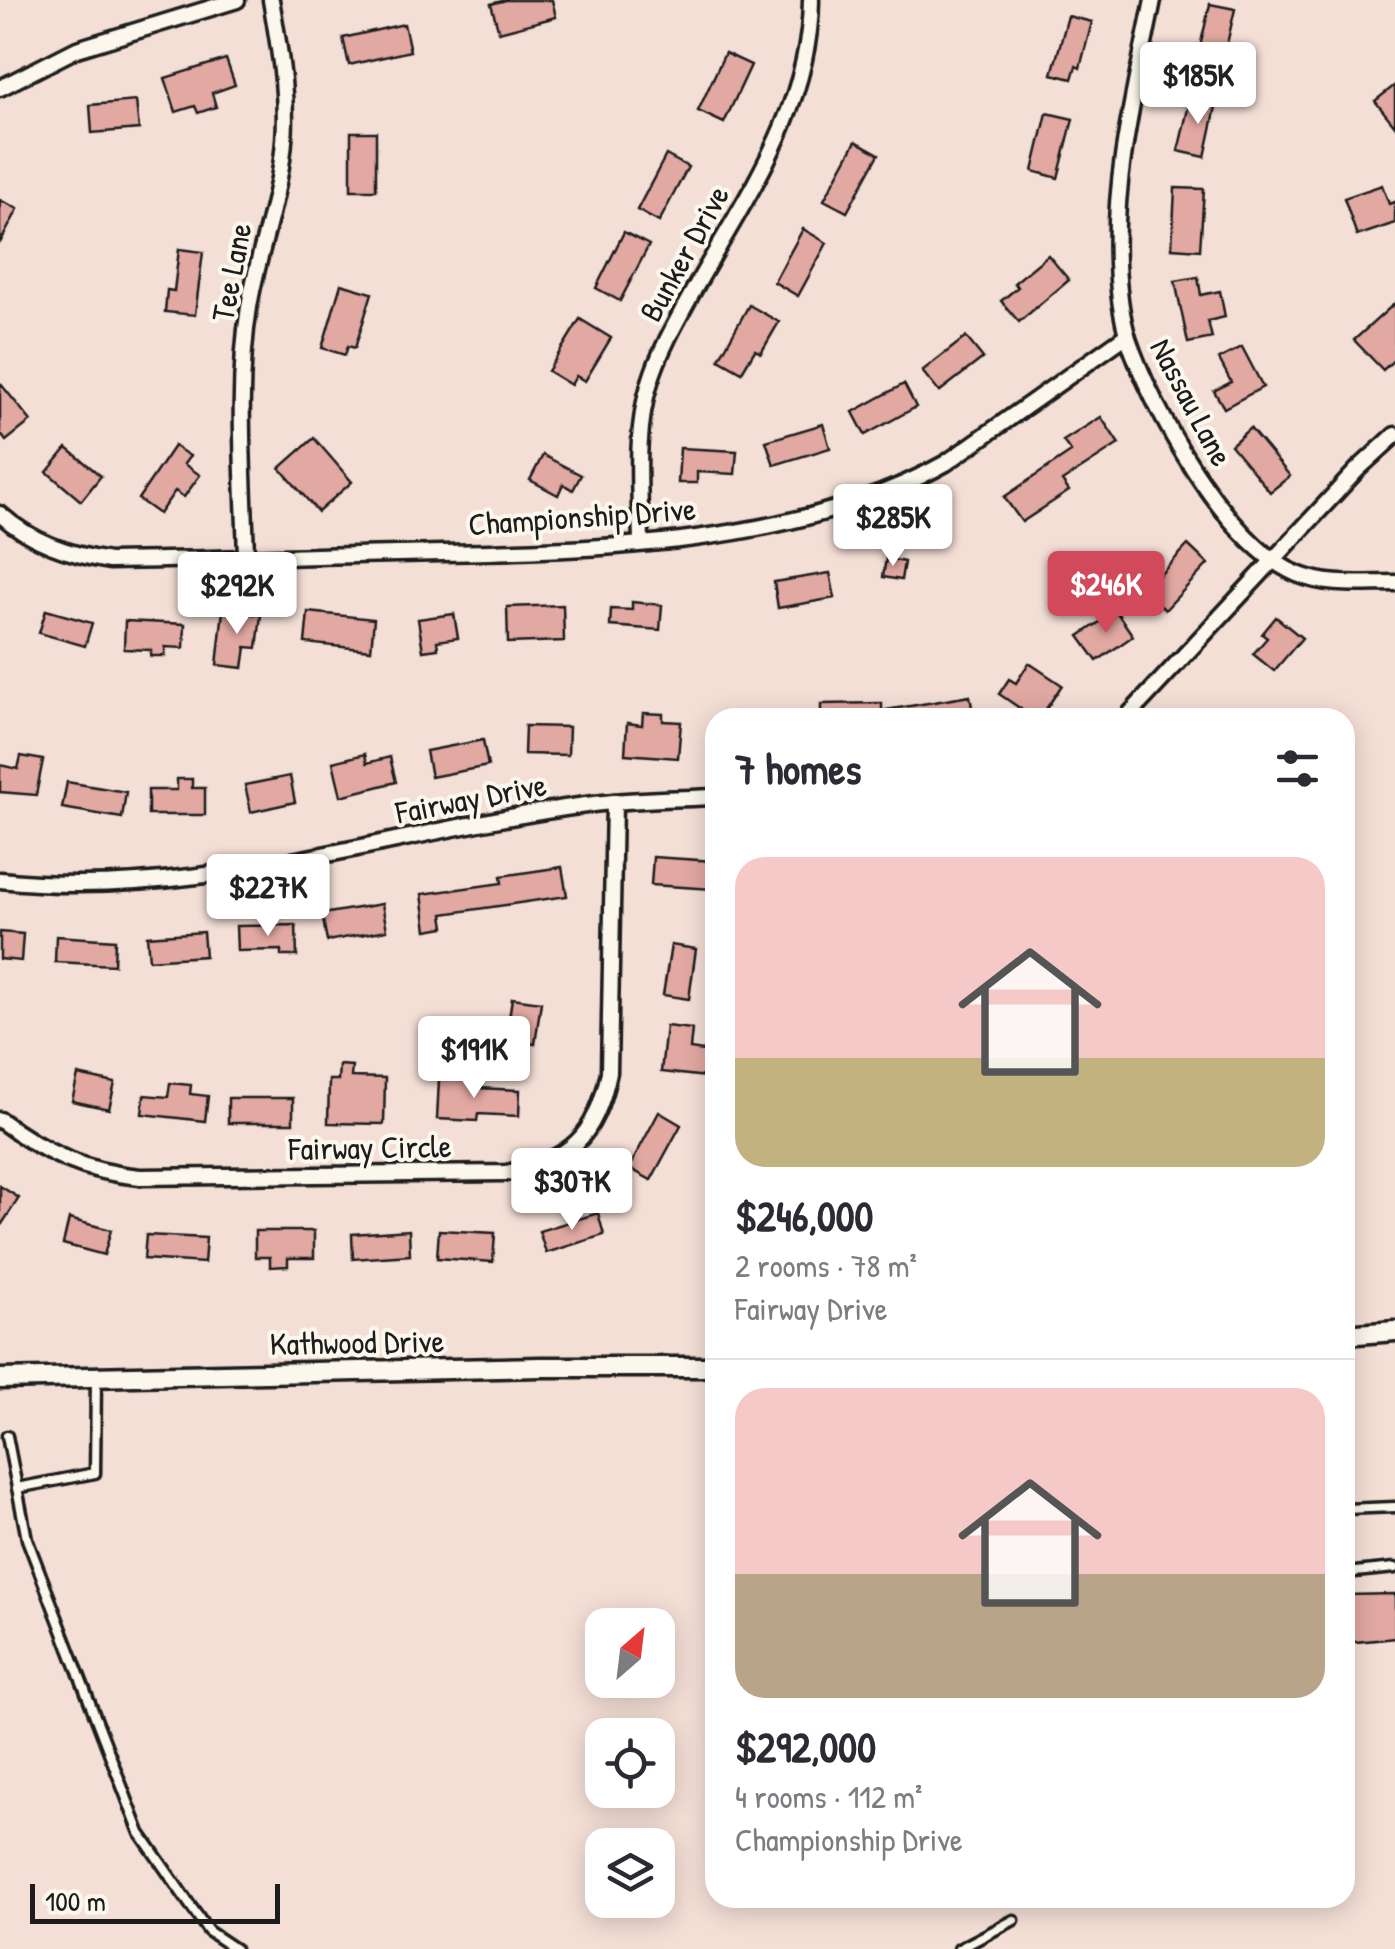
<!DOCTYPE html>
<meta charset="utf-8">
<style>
body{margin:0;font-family:"Patrick Hand",sans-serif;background:#f7f7f7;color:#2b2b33;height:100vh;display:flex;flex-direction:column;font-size:38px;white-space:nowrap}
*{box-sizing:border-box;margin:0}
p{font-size:32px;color:#7c7c81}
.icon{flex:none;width:55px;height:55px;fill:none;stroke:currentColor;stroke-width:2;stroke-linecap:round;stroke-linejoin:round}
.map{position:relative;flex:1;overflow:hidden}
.side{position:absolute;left:705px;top:708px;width:650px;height:1200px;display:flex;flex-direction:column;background:#fff;border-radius:30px;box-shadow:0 5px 25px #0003}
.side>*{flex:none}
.needle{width:65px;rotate:28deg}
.fabs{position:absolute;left:585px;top:1608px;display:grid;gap:20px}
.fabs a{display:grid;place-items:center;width:90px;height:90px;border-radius:20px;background:#fff;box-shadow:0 5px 25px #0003;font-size:50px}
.scale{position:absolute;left:30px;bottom:25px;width:250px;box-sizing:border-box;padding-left:10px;border:5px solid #1c1c1c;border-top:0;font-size:28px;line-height:35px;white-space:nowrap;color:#1c1c1c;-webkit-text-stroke:8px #fbf7ec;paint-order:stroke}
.price{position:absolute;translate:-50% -85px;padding:0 22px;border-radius:10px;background:#fff;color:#222;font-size:32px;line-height:65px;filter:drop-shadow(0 2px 5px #0008)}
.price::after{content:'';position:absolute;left:50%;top:60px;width:30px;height:22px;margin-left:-15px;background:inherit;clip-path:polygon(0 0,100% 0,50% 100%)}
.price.selected{background:#d1495b;color:#fff}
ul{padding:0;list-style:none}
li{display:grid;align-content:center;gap:20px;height:530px;padding:0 30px}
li+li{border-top:2px solid #e1e1e2}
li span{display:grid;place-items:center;height:310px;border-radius:30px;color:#555}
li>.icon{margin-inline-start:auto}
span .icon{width:180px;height:180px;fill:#fffc;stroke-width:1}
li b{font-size:42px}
h2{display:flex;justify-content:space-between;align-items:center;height:120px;padding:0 30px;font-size:42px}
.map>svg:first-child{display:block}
</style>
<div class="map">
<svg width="1395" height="1949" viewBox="0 0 1395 1949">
<rect width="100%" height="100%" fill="#f4dfd6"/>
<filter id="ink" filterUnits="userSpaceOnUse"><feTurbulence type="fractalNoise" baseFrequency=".01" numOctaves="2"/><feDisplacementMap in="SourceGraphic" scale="20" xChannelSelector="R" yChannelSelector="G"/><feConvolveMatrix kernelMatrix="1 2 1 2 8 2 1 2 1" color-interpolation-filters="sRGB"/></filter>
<g filter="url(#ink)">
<g fill="#e2a8a2" stroke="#1c1c1c" stroke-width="2.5">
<path d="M506,0h46l4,17 -57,15 -8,-28z"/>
<path d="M1210,4l25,5 -14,61 -25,-6z"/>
<path d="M1068,16l24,6 -12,46 -4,-2 -4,13 -20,-5z"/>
<path d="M404,24l6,27 -61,14 -6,-27z"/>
<path d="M725,53l26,12 -27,58 -26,-12z"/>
<path d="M226,59l9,26 -23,8 4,14 -18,6 -3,-7 -19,6 -11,-34z"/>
<path d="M1395,85v41l-20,-25z"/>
<path d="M1191,96l26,6 -12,55 -27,-6z"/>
<path d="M136,101l3,28 -47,4 -2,-28z"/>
<path d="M1047,113l26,6 -15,59 -25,-7z"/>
<rect x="351" y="132" width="25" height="58"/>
<path d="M856,141l23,13 -32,58 -23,-12z"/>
<path d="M666,155l22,12 -29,55 -22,-12z"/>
<path d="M1382,185l7,19 6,-2v21l-38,13 -13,-38z"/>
<path d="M1175,188l29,1 -4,61 -28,-2z"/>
<path d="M0,200l18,9 -18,34z"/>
<path d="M803,229l24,14 -29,53 -24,-14z"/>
<path d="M624,232l25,13 -29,56 -24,-13z"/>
<path d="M179,249l24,3 -8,63 -30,-3 2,-22 7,1z"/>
<path d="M1048,255l21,25 -50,42 -18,-21 17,-14 -4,-4z"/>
<path d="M1198,277l3,18 19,-4 5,26 -17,4 4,17 -24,5 -13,-62z"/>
<path d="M341,284l31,9 -17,55 -7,-2 -3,9 -23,-7z"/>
<path d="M1395,303v56l-12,11 -29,-30z"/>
<path d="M749,305l30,17 -18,31 -6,-3 -13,22 -23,-13z"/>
<path d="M580,319l31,19 -26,43 -9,-5 -5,9 -23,-14z"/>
<path d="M966,337l17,21 -44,34 -17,-21z"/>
<path d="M1242,347l21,40 -39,21 -10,-17 17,-9 -12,-23z"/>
<path d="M0,383l31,38 -25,20 -6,-8z"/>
<path d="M904,384l12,23 -51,28 -12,-23z"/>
<path d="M1101,417l18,27 -57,37 7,10 -47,31 -18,-25 67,-45 -8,-11z"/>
<path d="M823,424l7,24 -56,17 -8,-24z"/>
<path d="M1250,428l40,48 -20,16 -39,-47z"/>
<path d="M314,438l38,44 -34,30 -38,-44z"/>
<path d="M174,446l16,10 -6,8 16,11 -16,22 -9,-6 -16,23 -21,-15z"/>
<path d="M67,448l34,28 -20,25 -34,-29z"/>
<path d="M680,448l57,3 -2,23 -38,-2v11h-19z"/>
<path d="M543,455l38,20 -8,15 -10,-6 -5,11 -28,-15z"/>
<path d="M1188,545l20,19 -43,46 -20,-19z"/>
<path d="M886,558l18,4 -3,18 -18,-3z"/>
<path d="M830,573l5,25 -57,10 -4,-26z"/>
<path d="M632,602l30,3 -2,25 -50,-4 1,-17 21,1z"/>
<path d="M563,605l1,36 -56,2 -1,-36z"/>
<path d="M46,610l46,13 -7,23 -46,-13z"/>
<path d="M223,610l38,5 -4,33 -11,-1 -3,21 -26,-3z"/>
<path d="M1116,611l17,25 -36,25 -18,-25z"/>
<path d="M308,612l66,7 -3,31 -66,-7z"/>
<path d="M454,614l4,24 -21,3 1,8 -15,2 -5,-32z"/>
<path d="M1276,617l26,21 -28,33 -21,-17 14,-16 -5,-4z"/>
<path d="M125,621l60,3 -1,24 -19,-1v9h-14v-6l-27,-1z"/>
<path d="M1029,663l33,22 -22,33h-6l-35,-24 10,-15 7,4z"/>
<path d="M970,696l4,22h-87l-1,-8z"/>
<path d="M882,703v15h-61v-14z"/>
<path d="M643,713l20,1v7l18,1 -3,36 -53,-4 2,-31 15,2z"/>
<path d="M525,726l44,1 -1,28 -44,-1z"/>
<path d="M483,740l5,26 -57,11 -5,-26z"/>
<path d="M365,754l2,9 23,-6 6,25 -55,14 -8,-34z"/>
<path d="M21,756l22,4 -7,35 -36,-3v-27l18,4z"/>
<path d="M290,776l5,26 -44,10 -6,-27z"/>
<path d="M177,779h15v9h13v27h-57v-25h29z"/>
<path d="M67,782l59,10 -4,26 -60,-10z"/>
<path d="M653,857l61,4 -1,28 -62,-4z"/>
<path d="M562,867l5,29 -124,18 2,13 -18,3 -5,-36 80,-11 -1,-7z"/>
<path d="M382,904l5,26 -60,11 -5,-27z"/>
<path d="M296,925l1,31h-16v-6l-44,1 -1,-25z"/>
<path d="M0,932l23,2 -2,27 -21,-2z"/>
<path d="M203,932l2,24 -56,4 -2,-24z"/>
<path d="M56,936l59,4 -1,25 -59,-3z"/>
<path d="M671,945l25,4 -7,50 -26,-4z"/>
<path d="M512,998l29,4 -6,42 -29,-4z"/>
<path d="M666,1026l26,3 -2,20 20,3 -3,25 -46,-5z"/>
<path d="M339,1065l13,1 -1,11 34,1 -1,46 -56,-1 1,-43h9z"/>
<path d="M78,1075l37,8 -6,26 -37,-8z"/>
<path d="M439,1079l39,2v7l42,2 -1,26 -41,-2 -1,7 -40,-2z"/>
<path d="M170,1083l21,2 -1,9 18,2 -3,25 -63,-7 2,-19 24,2z"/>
<rect x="228" y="1098" width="65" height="25"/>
<path d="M659,1112l22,13 -30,55 -22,-12z"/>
<path d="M0,1186l19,12 -19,29z"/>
<path d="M598,1213l6,22 -58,18 -7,-22z"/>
<path d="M69,1219l42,11 -7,25 -41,-11z"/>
<path d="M409,1230l1,25 -57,4 -1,-25z"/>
<path d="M439,1230l56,3 -2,29 -56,-4z"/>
<path d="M255,1231h59v27h-26v8l-18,1v-10h-15z"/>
<path d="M146,1235l60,3 -2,25 -60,-4z"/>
<path d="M1395,1594v44l-50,5v-48z"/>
</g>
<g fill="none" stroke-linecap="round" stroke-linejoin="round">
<defs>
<g id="service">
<path d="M7,1436l20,103 113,294 68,98 27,18"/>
<path d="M17,1488l78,-15 1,-95"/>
<path d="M1345,1509l50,-2"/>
<path d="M1345,1573l50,-5"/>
<path d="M959,1949l55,-29"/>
</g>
<g id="minor">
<path d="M1153,0c-17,87 -40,174 -36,263 1,24 4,52 11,75 23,70 99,207 169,236 31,13 65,9 98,9"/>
<path d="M0,88l77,-39 160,-49"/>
<path d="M0,514c31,28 68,40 109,47 96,-1 192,-5 288,-7 177,-4 392,-3 549,-91l181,-128"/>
<path d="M641,542c-1,-53 -7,-109 9,-160 10,-33 29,-65 46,-96 51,-91 114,-178 115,-286"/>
<path d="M246,558c-2,-83 -10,-169 3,-251 8,-50 27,-98 33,-148 8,-53 -2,-107 -11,-159"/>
<path d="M1126,718l232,-249 37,-34"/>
<path d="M0,880c200,22 390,-49 586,-75 42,-6 86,-6 129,-8"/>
<path d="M0,1120c44,33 85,52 140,57l366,-4c64,-12 90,-36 103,-101l5,-270"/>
</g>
<g id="tertiary">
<path d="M1345,1335l50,-4"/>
<path d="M0,1379l541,-12h174"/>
</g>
</defs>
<use href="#service" stroke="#1c1c1c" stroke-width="15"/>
<use href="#minor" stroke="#1c1c1c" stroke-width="21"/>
<use href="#tertiary" stroke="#1c1c1c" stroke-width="25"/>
<use href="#service" stroke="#fbf7ec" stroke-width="8"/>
<use href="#minor" stroke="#fbf7ec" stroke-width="14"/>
<use href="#tertiary" stroke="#fbf7ec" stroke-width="18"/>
</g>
</g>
<g text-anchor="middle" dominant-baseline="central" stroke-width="8" stroke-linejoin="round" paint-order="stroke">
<g font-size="32" fill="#1c1c1c" stroke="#fbf7ec">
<text transform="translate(684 253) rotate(-61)">Bunker Drive</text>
<text transform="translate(231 272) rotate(-79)">Tee Lane</text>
<text transform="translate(1192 402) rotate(62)">Nassau Lane</text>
<text transform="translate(582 516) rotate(-4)">Championship Drive</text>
<text transform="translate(471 798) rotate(-11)">Fairway Drive</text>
<text transform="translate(370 1147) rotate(-1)">Fairway Circle</text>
<text transform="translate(357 1342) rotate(-1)">Kathwood Drive</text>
</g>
</g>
</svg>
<div class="fabs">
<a><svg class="needle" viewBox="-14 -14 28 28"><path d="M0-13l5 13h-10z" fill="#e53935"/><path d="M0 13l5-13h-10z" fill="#7c7c81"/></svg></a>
<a><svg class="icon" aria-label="locate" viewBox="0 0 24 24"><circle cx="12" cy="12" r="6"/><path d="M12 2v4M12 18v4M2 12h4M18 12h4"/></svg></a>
<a><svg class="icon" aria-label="layers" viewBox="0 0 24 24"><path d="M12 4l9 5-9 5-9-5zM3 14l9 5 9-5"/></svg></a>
</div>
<div class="scale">100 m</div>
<b class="price" style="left:1198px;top:127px">$185K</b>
<b class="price" style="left:893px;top:569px">$285K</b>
<b class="price selected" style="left:1106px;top:636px">$246K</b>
<b class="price" style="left:237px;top:637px">$292K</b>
<b class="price" style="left:268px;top:939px">$227K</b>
<b class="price" style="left:474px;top:1101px">$191K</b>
<b class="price" style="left:572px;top:1233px">$307K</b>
<section class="side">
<h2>7 homes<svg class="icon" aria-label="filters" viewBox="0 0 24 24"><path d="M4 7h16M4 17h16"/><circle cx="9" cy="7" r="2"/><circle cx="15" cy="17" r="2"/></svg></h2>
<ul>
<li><span style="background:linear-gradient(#f6c9c9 65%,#c2b280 0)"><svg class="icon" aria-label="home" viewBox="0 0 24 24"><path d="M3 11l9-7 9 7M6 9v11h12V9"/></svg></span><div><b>$246,000</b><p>2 rooms · 78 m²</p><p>Fairway Drive</p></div></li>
<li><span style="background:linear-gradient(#f6c9c9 60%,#b9a48a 0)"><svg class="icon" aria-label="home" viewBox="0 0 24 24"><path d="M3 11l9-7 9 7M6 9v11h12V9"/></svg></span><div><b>$292,000</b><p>4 rooms · 112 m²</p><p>Championship Drive</p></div></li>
</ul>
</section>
</div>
